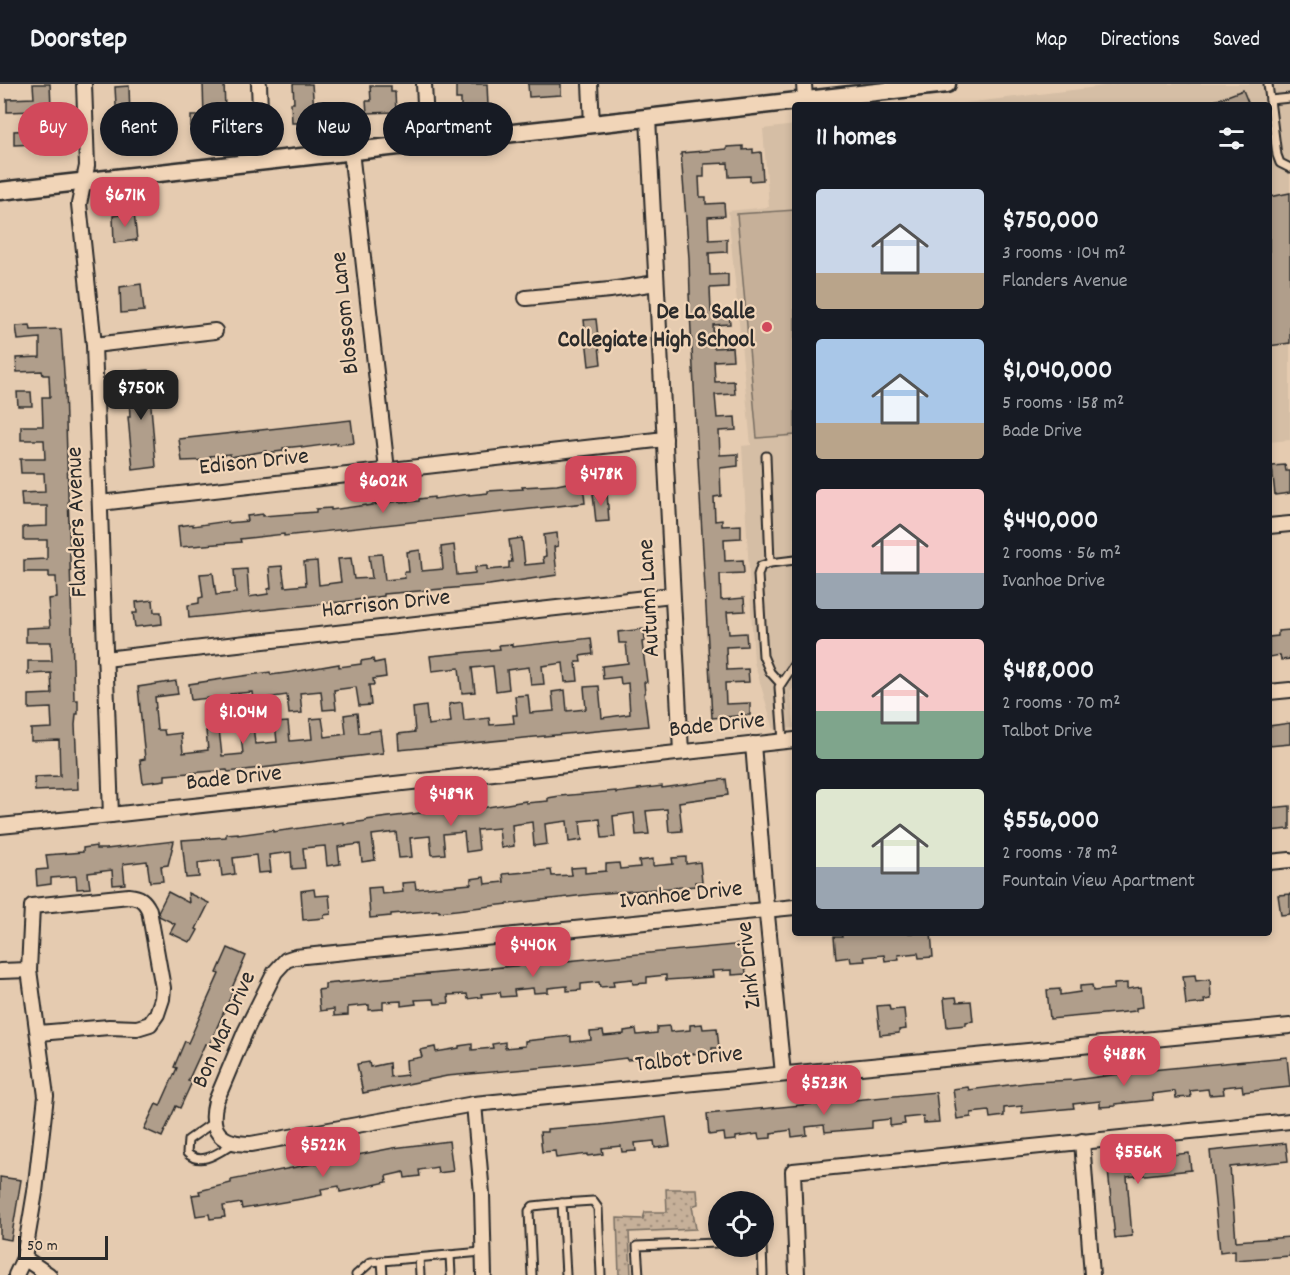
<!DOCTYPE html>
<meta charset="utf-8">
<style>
body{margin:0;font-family:Dekko,sans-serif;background:#242831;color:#f1f3f6;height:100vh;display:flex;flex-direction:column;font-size:22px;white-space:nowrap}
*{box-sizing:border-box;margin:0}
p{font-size:20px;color:#9ea1a6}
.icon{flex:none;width:33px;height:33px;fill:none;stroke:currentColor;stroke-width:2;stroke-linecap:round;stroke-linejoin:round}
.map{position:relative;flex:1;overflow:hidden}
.details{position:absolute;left:792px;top:18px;width:480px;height:834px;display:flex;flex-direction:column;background:#171b24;border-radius:6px;box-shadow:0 3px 9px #0003}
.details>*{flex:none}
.guide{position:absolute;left:18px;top:18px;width:570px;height:54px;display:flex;gap:12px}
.buttons{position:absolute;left:708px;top:1107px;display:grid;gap:12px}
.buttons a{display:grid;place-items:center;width:66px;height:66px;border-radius:50%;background:#171b24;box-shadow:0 3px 9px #0003;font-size:30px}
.scale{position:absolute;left:18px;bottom:15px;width:90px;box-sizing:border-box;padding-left:6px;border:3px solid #2b2b2b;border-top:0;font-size:16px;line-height:21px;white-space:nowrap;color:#2b2b2b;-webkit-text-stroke:4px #f1d5b8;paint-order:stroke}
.price{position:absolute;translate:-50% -51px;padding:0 14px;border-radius:12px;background:#d1495b;color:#fff;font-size:20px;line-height:39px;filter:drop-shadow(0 2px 3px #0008)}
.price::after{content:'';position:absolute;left:50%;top:36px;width:18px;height:14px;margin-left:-9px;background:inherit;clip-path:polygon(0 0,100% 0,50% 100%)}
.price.current{background:#222;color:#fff}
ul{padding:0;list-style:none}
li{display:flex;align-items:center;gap:18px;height:150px;padding:0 24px}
li span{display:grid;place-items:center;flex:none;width:168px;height:120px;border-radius:6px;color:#555}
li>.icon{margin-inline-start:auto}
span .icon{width:72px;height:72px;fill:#fffc;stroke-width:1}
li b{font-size:26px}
h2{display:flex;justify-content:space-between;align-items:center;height:72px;padding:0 24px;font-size:26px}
.pill{padding:0 21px;border-radius:27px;background:#171b24;box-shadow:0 3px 9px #0003;font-size:21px;line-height:54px}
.pill.current{background:#d1495b;color:#fff}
header{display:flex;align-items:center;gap:36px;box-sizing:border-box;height:84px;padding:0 30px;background:#171b24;border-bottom:2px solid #363941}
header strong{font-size:28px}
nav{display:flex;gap:33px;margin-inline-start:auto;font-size:21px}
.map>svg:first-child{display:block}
</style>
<header>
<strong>Doorstep</strong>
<nav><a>Map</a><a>Directions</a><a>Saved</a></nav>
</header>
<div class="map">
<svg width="1290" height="1191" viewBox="0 0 1290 1191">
<defs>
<pattern id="grass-dots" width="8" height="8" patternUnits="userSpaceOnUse" patternTransform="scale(1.5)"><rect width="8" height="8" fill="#c6b099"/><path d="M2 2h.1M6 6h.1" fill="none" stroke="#a18f7d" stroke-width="1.8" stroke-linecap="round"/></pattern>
</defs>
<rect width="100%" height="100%" fill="#e5cbb0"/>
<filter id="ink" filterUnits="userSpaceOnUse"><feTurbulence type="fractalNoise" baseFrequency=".0167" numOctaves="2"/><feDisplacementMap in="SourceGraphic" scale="12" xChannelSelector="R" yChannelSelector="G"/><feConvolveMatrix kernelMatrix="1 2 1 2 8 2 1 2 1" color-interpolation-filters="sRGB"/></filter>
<g filter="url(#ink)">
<g fill="#d5bea5">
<path d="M1121,0h169v356l-21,2v-337h-319z"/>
<path d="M795,41v561l-5,6 5,36 -21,2 -20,-68 -12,-216 9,-1 -23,-234 41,-4 -6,-78z"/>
</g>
<path fill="url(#grass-dots)" stroke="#786e62" stroke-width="1.5" d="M666,1105h31l1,15 -6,2 4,23 -67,3 2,43h-12l-2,-57 26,1 2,-7h22z"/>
<path fill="#c6b099" stroke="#786e62" stroke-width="1.5" d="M795,126v225l-38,3 -20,-224z"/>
<g fill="#b09e8b" stroke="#2b2b2b" stroke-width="1.5">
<path d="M33,0h17l3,68 -17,1v-9l-22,1v-14l22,-1v-19l-29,1v-13l27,-1z"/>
<path d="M203,0h21l1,24h4l1,24 -16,1v-4l-23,1v-14h13z"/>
<path d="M293,0h19l2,26h7v13h-29l-1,-20h3z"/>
<path d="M456,0h31l1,22 -27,1v-8h-5z"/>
<path d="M528,0h33v11l-32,2z"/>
<path d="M129,2l1,31h3l1,23h-16l-3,-53z"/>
<path d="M370,2h21v6h4l1,20 -29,1 -1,-12h5z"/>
<path d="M1243,6l6,15h-43v-1z"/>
<path d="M743,62v4l10,-1v4l8,-1 2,28 -13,1v-5l-21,1 -1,-14 -24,1v13h-5l1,20h6v7l18,-1 1,13 -17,1 1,23 18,-1v13l-18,1 1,22 18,-1v13l-18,1 1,24 18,-1 1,13 -17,1 1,23 18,-1 1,13 -19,1 1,21 19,-1 1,13 -20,1 2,23 18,-1 1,13 -17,1 1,24 18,-1v12l-18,2 1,28 -7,1 1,24 7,-1v6l19,-1v13l-17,1 1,22 18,-1 1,13 -24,1 1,26 23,-2 1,13 -18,1 2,22 17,-1 1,13 -21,1 1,23 21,-1 1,13 -24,1 1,21 24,-1v12l-38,3 -23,-424h1l-1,-36 -8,-105 46,-4v-2z"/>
<path d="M1290,109v150l-21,3v-149z"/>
<path d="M134,129l3,27 -23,3 -1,-27z"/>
<path d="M141,200l3,27 -23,2 -1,-26z"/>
<path d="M596,235l5,45 -12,2 -5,-46z"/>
<path d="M30,241l1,5 30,-1 4,58 9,313h4v14h-2l-1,11 3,64 -43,2 -1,-14 26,-1 -1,-36 -28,1v-12l21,-1 -1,-20 -22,1v-14l23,-1 -1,-21 -23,1v-13h24l-1,-19h-25v-14l24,-1 -2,-28 9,-1 -1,-21h-7v-5h-25v-12l23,-1v-19h-24v-13l24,-1v-20h-25l-1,-13 24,-1 -1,-19h-23l-1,-14h25l-1,-19h-23v-14h22l-1,-29h8l-1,-22h-6l-1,-4 -25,1 -1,-14 24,-1v-19l-22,2 -2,-14z"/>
<path d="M148,286l8,97 -23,3 -5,-53h2l-2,-45z"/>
<path d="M17,308h14l1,14h-14z"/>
<path d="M351,336l3,23 -17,2v-2l-35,5v-2l-19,2v3l-17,2v-2l-36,6v-3l-20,2 1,4 -29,1 -3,-22z"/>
<path d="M1285,381l1,6h4v22l-15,2 -3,-29z"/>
<path d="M572,398v3l11,-2 2,20 -301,33v-2l-44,5 1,3 -61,5 -2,-21 15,-2v2l35,-5v2l20,-2 -1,-5 16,-2v2l53,-4v-3l15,-1v2l35,-5v1l34,-5v1l19,-1v-2l15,-2v2l35,-5v1l19,-2v-2l35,-2 -1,-2 35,-2z"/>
<path d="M607,409l2,28 -13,1 -3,-28z"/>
<path d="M557,449l1,13 -4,1 3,28 -68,10 -105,9v2l-35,5 -160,17 -1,-13 11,-2v-5l4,-1 -3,-23 13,-1 3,22 20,-2 -2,-23 13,-1 2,28 19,-3v-5l3,-1 -2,-21 13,-1 3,21 21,-2 -2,-23 13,-1 2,24 22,-3 -3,-23 13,-1 3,21 18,-1 -3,-23 13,-1 3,26 20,-2 -1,-6h5l-2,-20 13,-2 2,21 21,-2 -2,-22 13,-2 3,30 18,-2v-6l12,-1v4l22,-2v-6h3l-3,-22 13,-2 3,27 19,-2 -1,-6 3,-1 -2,-21z"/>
<path d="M153,516l1,12h7l1,12 -27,3 -2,-14h4l-1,-11z"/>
<path d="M644,545l1,12 -3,1 5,40h-3l1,11h-1l4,33 -249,24 -1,-16 17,-2 -2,-24 13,-2 2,19 23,-3 -2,-18 13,-2 2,19 25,-3 1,7 24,-2 -1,-8h4l-2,-19 13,-1 2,18 24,-2 -2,-19 13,-2 2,21 19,-2 -2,-22 15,-1 3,32 28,-4 -2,-31 -7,1 -1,-7 -17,2 -1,-13 26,-3 -2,-20h-7l-1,-11z"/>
<path d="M1290,546v29l-9,1 -1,-5 -11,2v-20l9,-1v-5z"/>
<path d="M591,554l2,16 -13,2 1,6h-5l2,19 -13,1 -2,-19 -21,3 2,18 -13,1 -2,-18 -22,3 2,19 -13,2 -3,-25 -21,2 3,24 -13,1 -3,-25 -27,3 -2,-15 70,-7 -1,-4 13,-1v3z"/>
<path d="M373,575l1,4 10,-2 2,16 -13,2 1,6h-5l2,20 -12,1 -3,-19 -22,3 2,19 -13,1 -2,-19 -21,2 2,20 -13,1 -2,-19 -21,3 2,18 -13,1 -3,-25 -22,2 3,26 -13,2 -2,-25 -27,3 -2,-16 81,-12 1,3 22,-3 46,-8v3l22,-3v-3z"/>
<path d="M176,597l2,13 -23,3 1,11h-1l2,22h7l1,5 16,-2 2,20 25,-3 -2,-19 13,-2 3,27 21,-2 -3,-28 13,-1 2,19 22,-2 -2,-19 13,-1 2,19 22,-2 -2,-20 12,-1 3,19 21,-3 -2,-19 13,-2 2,20 21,-3 3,23 -155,19 -1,-2 -62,5v5l-22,3 -3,-23 5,-1 -7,-72z"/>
<path d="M1290,639v21l-21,2v-20z"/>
<path d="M726,695l2,16 -49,7 3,29 -13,1 -2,-23 -21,2 3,23 -13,1 -2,-22 -21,3 2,21 -13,1 -2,-19 -20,2 2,19 -13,2 -2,-21 -22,3 2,20 -13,2 -2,-24 -20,3 2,21 -13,2 -2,-20 -22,2 2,20 -13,2 -2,-20 -21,2 2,20 -13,1 -2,-19 -20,2 2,19 -13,1 -3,-26 -24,3 3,25 -13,2 -2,-18 -22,3 2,17 -13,2 -2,-20 -22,2 2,20 -13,1 -1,-17 -22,3 2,17 -13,1 -2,-18 -23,3 2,16 -13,2 -2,-16 -22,3 1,14 -13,1 -4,-38 44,-3v-3l12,-1v2l35,-5v2l70,-10v2l23,-3v-1l93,-12h22l45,-7v2l22,-2v-3l12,-2 56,-5v2l23,-3 -1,-1 24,-3v2z"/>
<path d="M1290,722v23l-21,2v-23z"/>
<path d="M174,757l-6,24 -7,1 2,15 -13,1 -3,-21 -24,3 2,20 -12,1 -1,-15 -24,3 2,15 -13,1 -1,-13 -25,2v6l-14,2 -1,-16 12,-1 -2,-14 37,-3v-4l13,-2v3h10z"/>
<path d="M686,773v7l14,-2 2,20h-7l1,4 -102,8 -155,18v-2l-48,4v2l-21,2 -2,-30 13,-1 1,7 21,-2 -1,-9 13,-1 1,7 55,-5v-5l13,-2 1,7 19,-2 -1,-8 48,-4 1,6 20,-1 -1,-7 14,-1v6l21,-2v-7l13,-1 1,6 20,-2 -1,-6 14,-2v7l20,-2 -1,-6z"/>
<path d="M314,805l1,7 14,-1 2,19 -7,1v3l-21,2 -2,-29z"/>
<path d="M168,808l21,11 -1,-10 21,10 -13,26 2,1 -6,11 -3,1 -19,-9 5,-9 -16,-8 -1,-4z"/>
<path d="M1290,810v20l-9,1 -3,-20z"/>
<path d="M841,849h90l2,24 -14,1 -1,-5 -20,2 1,4 -14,2 -1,-6 -20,2 1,4 -14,1 -1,-5 -14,2 -2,-22h8z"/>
<path d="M743,860l3,30 -14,1v-5l-20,1 1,6 -47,3v-5l-19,2v6l-14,1 -1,-5 -19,2 1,5 -14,1 -1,-5 -18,2v6l-14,1v-5l-19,2v4l-14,1 -1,-5 -19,2 1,6 -14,1 -1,-5 -19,2 1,3 -14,2 -1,-5 -19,1 1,8 -14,1 -1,-5 -19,1 1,4 -15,2v-5l-18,1v7l-14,1v-5l-21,2v8l-14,1v-7l-14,2 -2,-21 7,-1v-5z"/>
<path d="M228,864l18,8 -14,32 2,1 -25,56 -4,-1 -17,37 4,1 -12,26 -4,-2 -14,31 -18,-8 12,-25 4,2 17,-38 -3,-1 11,-26 3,2 31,-69 -2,-1z"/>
<path d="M1195,891l1,6 14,-2 1,20 -7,1 1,3 -19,2 -3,-29z"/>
<path d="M1127,899v6l14,-2 2,20 -7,1v3l-86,8 -3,-29 13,-1v6l20,-3v-6l12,-1 1,6 21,-2v-5z"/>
<path d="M956,913l1,5 14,-1 2,20 -7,1v3l-19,2 -3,-29z"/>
<path d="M889,921l1,5 14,-1 2,20 -7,1v3l-19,2 -3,-29z"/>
<path d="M702,940l1,5 14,-1 2,20h-7v4l-85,8 -1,-2 -65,8 -114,10 -84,17 -6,-29 12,-2 1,5 19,-4 1,14 17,-2 -1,-15 16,-3 -2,-7 15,-3 1,5 23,-4v-2l13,-2v6l21,-2 -1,-4 13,-2v6l20,-2v-5l46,-5v6l20,-2 -1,-8 13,-1 1,5 20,-2v-3l12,-2 1,6 20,-2v-6l12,-1 1,6 20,-2v-5z"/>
<path d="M1287,973l3,30 -47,5 -1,-7 -19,2 1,7 -15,1 -1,-6 -18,2 1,6 -15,1 -1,-7 -23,3 1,6 -38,4v2l-15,1v-6l-27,3 1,4 -52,5v-7l-18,2v8l-14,2 -1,-7 -18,2v4l-14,2 -4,-30 15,-2 1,3 65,-8 40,-2 77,-10z"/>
<path d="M936,1008l3,30 -15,1 -1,-7 -19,2 1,6 -15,2v-7l-18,2v7l-47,4 -1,-7 -18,2 1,8 -15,2 -1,-7 -20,3v5l-12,1 -1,-5 -22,3v3l-11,1 -1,-8 -15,2 -2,-21z"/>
<path d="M666,1033l4,29 -15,2 -1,-7 -19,2 1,8 -14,1 -1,-6 -19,2 1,6 -15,2v-2l-32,4 -1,-7 -13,1 -2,-20h7v-3l53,-4z"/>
<path d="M449,1057l4,30 -15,2 -1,-6 -18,3 1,6 -15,2 -1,-6 -18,4 1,6 -32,7 -15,3 -1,-6 -18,3 1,6 -15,3 -65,11 -1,-6 -18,3 2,11 -15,2 -1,-5 -13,2 -4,-21 8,-1 -1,-3 32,-8v-3l162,-32z"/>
<path d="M1286,1059l2,18 -58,6 6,74 54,-4v19l-55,4v-10l-15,2 -10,-101z"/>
<path d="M1189,1069l2,17 -64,7 5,59 -17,2 -7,-68 16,-1 -1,-9z"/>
<path d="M0,1093l21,3 -10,60 -11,-2z"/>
</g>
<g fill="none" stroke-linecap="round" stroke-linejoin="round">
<defs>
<g id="service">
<path d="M1268,0l9,71 3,8 10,5"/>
<path d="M1270,16l20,-2"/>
<path d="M766,372l4,107 25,-3"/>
<path d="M770,479l-9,3 -3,9 5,81 7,16 10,11"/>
<path d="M783,657l-4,-54 16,-24"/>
<path d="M214,1038l-26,18 -1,13c14,14 32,-1 46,-9"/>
<path d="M762,1162l1,29"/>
<path d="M450,1171l1,20"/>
<path d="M419,1174l1,17"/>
<path d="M382,1177l1,14"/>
<path d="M356,1191l15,-13 111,-10"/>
<path d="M532,1191l-3,-64 4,-5 29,-3"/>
<path d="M566,1191l-4,-72 31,-2 5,7 3,67"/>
<path d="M639,1191l-2,-29 81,-3"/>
</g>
<g id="minor">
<path d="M84,0l3,82 -8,38 15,141 17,470"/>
<path d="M259,0l3,77"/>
<path d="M424,0l3,59"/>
<path d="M590,0l2,40"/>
<path d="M804,0l1,16"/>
<path d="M648,34l33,634"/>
<path d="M351,67l36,319"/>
<path d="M526,214l84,-8 46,-7"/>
<path d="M94,261l121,-14"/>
<path d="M100,419l565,-64"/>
<path d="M1269,442l21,-2"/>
<path d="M105,575l567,-64"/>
<path d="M1269,608l21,-2"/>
<path d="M753,660l12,151 18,179"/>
<path d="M0,742l111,-11 684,-75"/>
<path d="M1269,778l21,-2"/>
<path d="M795,823l-500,50 -9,3 -11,12 -30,60 -29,69c-8,31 5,43 35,43l223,-40 816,-78"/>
<path d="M0,887l29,-1"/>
<path d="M474,1020l8,90 2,81"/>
<path d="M1082,1057l10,134"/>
<path d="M24,1174l25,17"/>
<path d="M16,1191l8,-17 11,-66 11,-96 -17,-126 3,-64 97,-10c11,1 15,4 20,14l14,78 -1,11 -5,15 -7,10 -13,4 -28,-1 -70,6"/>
<path d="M797,1191l-4,-104 497,-50"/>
</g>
<path id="tertiary" d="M0,107l947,-107"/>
</defs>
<use href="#service" stroke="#2b2b2b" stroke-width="11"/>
<use href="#minor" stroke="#2b2b2b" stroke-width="18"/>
<use href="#tertiary" stroke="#2b2b2b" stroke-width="21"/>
<use href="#service" stroke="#f1d5b8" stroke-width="7"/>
<use href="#minor" stroke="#f1d5b8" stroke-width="14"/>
<use href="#tertiary" stroke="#f1d5b8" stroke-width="16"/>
</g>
</g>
<circle fill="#d1495b" stroke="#f1d5b8" stroke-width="2" cx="767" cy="243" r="6"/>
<g text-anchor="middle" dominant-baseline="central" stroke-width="4.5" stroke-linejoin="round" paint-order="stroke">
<g font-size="24" fill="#2b2b2b" stroke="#f1d5b8">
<text transform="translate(346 229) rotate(-96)">Blossom Lane</text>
<text transform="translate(254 379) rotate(-6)">Edison Drive</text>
<text transform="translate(78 438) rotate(-92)">Flanders Avenue</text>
<text transform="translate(650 514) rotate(-93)">Autumn Lane</text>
<text transform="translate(386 521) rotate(-6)">Harrison Drive</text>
<text transform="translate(717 642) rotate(-6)">Bade Drive</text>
<text transform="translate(234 695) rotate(-6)">Bade Drive</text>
<text transform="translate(681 812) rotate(-6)">Ivanhoe Drive</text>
<text transform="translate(750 881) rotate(-96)">Zink Drive</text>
<text transform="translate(225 946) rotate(-66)">Bon Mar Drive</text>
<text transform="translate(689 976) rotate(-6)">Talbot Drive</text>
</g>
<g font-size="24" font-weight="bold" fill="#2b2b2b" stroke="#f1d5b8" text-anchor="end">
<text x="755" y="229">De La Salle<tspan x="755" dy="28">Collegiate High School</tspan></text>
</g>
</g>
</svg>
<div class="buttons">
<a><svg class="icon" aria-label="locate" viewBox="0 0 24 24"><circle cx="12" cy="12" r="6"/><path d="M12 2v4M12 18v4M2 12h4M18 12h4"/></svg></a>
</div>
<div class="scale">50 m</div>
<b class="price" style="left:125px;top:144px">$671K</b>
<b class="price current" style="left:141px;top:337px">$750K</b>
<b class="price" style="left:601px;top:423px">$478K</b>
<b class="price" style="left:383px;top:430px">$602K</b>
<b class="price" style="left:243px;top:661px">$1.04M</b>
<b class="price" style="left:451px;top:743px">$489K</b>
<b class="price" style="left:533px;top:894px">$440K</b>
<b class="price" style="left:1124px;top:1003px">$488K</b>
<b class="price" style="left:824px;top:1032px">$523K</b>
<b class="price" style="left:323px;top:1094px">$522K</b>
<b class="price" style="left:1138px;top:1101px">$556K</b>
<div class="guide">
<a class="pill current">Buy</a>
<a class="pill">Rent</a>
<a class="pill">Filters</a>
<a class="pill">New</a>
<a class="pill">Apartment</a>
</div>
<section class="details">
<h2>11 homes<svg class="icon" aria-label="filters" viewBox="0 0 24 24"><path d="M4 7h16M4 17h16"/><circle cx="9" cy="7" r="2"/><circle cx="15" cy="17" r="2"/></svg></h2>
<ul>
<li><span style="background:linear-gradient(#c9d6e8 70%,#b9a48a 0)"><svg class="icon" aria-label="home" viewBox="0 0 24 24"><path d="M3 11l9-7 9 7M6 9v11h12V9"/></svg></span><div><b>$750,000</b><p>3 rooms · 104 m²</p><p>Flanders Avenue</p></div></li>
<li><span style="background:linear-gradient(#a9c7e8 70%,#b9a48a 0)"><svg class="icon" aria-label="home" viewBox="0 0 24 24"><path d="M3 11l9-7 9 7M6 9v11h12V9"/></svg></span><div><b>$1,040,000</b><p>5 rooms · 158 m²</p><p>Bade Drive</p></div></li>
<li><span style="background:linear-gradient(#f6c9c9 70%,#9aa5b1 0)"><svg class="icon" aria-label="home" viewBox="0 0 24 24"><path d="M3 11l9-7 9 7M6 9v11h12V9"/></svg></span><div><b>$440,000</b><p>2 rooms · 56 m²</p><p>Ivanhoe Drive</p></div></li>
<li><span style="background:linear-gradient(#f6c9c9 60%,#7fa58c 0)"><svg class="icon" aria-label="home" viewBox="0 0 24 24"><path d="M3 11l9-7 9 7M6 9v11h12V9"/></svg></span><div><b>$488,000</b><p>2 rooms · 70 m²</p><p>Talbot Drive</p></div></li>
<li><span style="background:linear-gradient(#dfe7d0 65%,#9aa5b1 0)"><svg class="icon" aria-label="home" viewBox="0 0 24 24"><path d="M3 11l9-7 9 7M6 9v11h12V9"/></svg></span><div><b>$556,000</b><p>2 rooms · 78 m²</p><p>Fountain View Apartment</p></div></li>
</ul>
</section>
</div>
